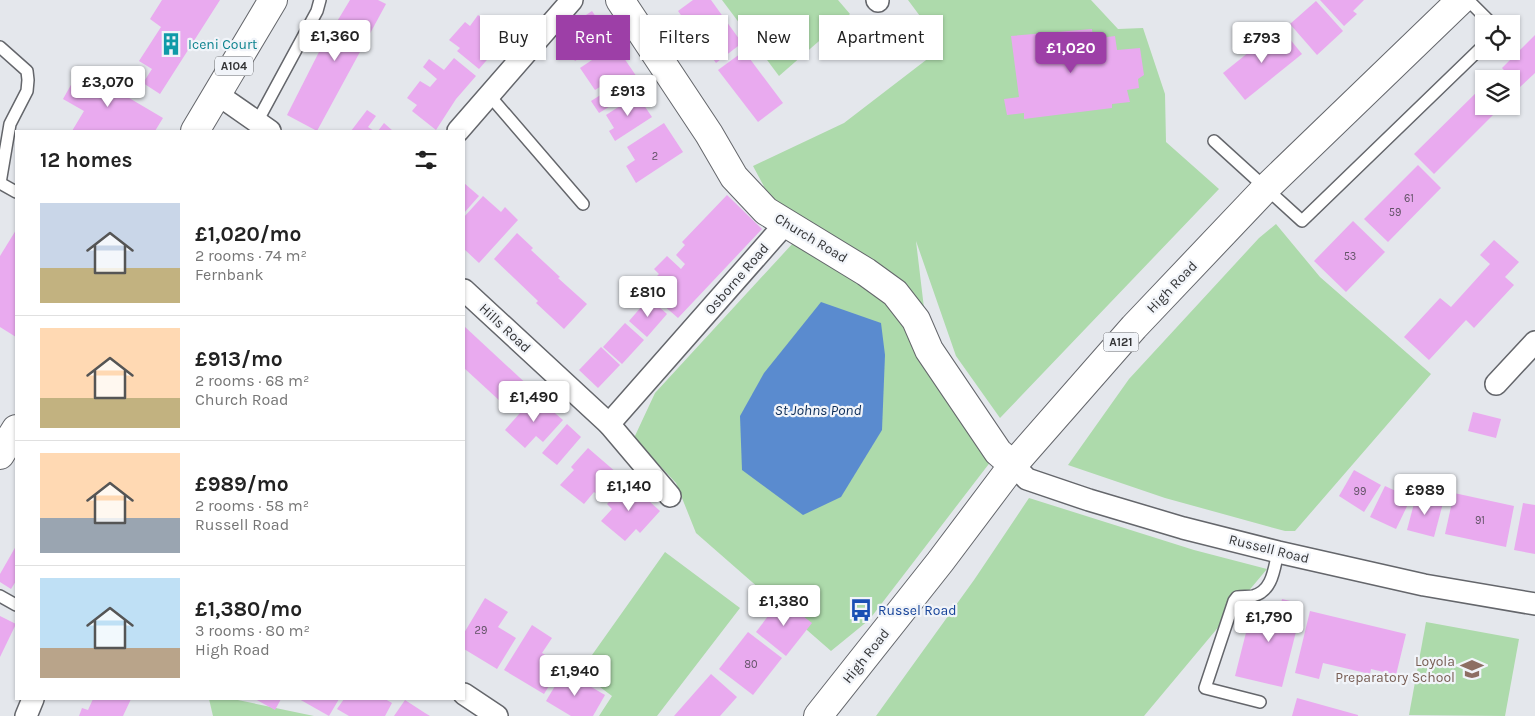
<!DOCTYPE html>
<meta charset="utf-8">
<style>
body{margin:0;font-family:Karla,sans-serif;background:#f2f2f2;color:#222;height:100vh;display:flex;flex-direction:column;font-size:19px;white-space:nowrap}
*{box-sizing:border-box;margin:0}
p{font-size:16px;color:#767676}
.icon{flex:none;width:28px;height:28px;fill:none;stroke:currentColor;stroke-width:2;stroke-linecap:round;stroke-linejoin:round}
.map{position:relative;flex:1;overflow:hidden}
.side{position:absolute;left:15px;top:130px;width:450px;height:570px;display:flex;flex-direction:column;background:#fff;border-radius:0px;box-shadow:0 1px 4px #0004}
.side>*{flex:none}
.guide{position:absolute;left:480px;top:15px;width:475px;height:45px;display:flex;gap:10px}
.controls{position:absolute;left:1475px;top:15px;display:grid;gap:10px}
.controls a{display:grid;place-items:center;width:45px;height:45px;border-radius:0px;background:#fff;box-shadow:0 1px 4px #0004;font-size:25px}
.price{position:absolute;translate:-50% -42px;padding:0 11px;border-radius:5px;background:#fff;color:#222;font-size:16px;line-height:32px;filter:drop-shadow(0 1px 2px #0008)}
.price::after{content:'';position:absolute;left:50%;top:30px;width:15px;height:11px;margin-left:-8px;background:inherit;clip-path:polygon(0 0,100% 0,50% 100%)}
.price.selected{background:#9d3fa7;color:#fff}
ul{padding:0;list-style:none}
li{display:flex;align-items:center;gap:15px;height:125px;padding:0 25px}
li+li{border-top:1px solid #e0e0e0}
li span{display:grid;place-items:center;flex:none;width:140px;height:100px;border-radius:0px;color:#555}
li>.icon{margin-inline-start:auto}
span .icon{width:60px;height:60px;fill:#fffc;stroke-width:1}
li b{font-size:21px}
h2{display:flex;justify-content:space-between;align-items:center;height:60px;padding:0 25px;font-size:21px}
.tag{padding:0 18px;border-radius:0px;background:#fff;box-shadow:0 1px 4px #0004;font-size:18px;line-height:45px}
.tag.selected{background:#9d3fa7;color:#fff}
.map>svg:first-child{display:block}
</style>
<div class="map">
<svg width="1535" height="716" viewBox="0 0 1535 716">
<rect width="100%" height="100%" fill="#e4e7ec"/>
<g fill="#addaab">
<path d="M722,0h116l12,14 -71,62z"/>
<path d="M908,0h183l27,29 25,-1 22,66 1,48 53,47 -219,229 -44,-62 -40,-115 13,109 69,102 -129,168 -38,31 -135,-118 -20,-50 -42,-45 21,-45 139,-151 -41,-76 91,-43 99,-76z"/>
<path d="M1276,224l44,53 111,97 -136,157h-10l-120,-33 -97,-33 61,-86 130,-141z"/>
<path d="M1029,498l165,52 73,19 -123,147h-268l98,-136z"/>
<path d="M665,552l75,56 -83,108h-58l13,-20 -32,-24z"/>
<path d="M1426,622l93,17 -14,77 -96,-1z"/>
<path d="M209,699h24l81,17h-101z"/>
</g>
<path fill="#5a8bcf" d="M821,302l60,21 4,32 -3,75 -41,67 -38,18 -61,-45 -2,-54 24,-43z"/>
<g fill="#e9aaef">
<path d="M162,0h58l-60,94 -17,-11 9,-14 -13,-8 22,-34 -11,-8z"/>
<path d="M350,0h28l8,4 -69,127 -30,-16 34,-67z"/>
<path d="M693,0h18l31,43 -26,20 -38,-52z"/>
<path d="M1320,0h44l-11,11 4,3 -13,12z"/>
<path d="M1316,1l27,30 -26,24 -27,-31z"/>
<path d="M592,11l51,75 -44,27 -8,-12 19,-12 -4,-6 -11,7 -15,-22 12,-8 -5,-7 -12,8 -14,-22 11,-7 -4,-5z"/>
<path d="M478,15l29,22 -28,32 -22,-18 3,-3 -11,-8 16,-18 5,4z"/>
<path d="M1280,27l22,27 -57,46 -22,-27z"/>
<path d="M1092,29l1,10 22,-3 2,14 23,-2 4,27 -6,4 1,9 -12,2 3,12 -18,2v4l-88,11v-6l-17,2 -3,-16 15,-2 -8,-61z"/>
<path d="M1535,35v38l-15,14 -18,-19z"/>
<path d="M744,51l39,52 -25,19 -40,-52z"/>
<path d="M454,58l22,18 -20,23 -20,31 -24,-19 5,-6 -10,-7 13,-17 10,6 7,-8 -14,-12 6,-8 15,11z"/>
<path d="M80,69l83,49 -8,13h-83l12,-20 -21,-12z"/>
<path d="M1497,72l7,7h-14z"/>
<path d="M1484,85v21h18l-68,68 -20,-20z"/>
<path d="M637,95l15,22 -37,24 -6,-10 5,-3 -8,-13z"/>
<path d="M367,110l9,6 -8,11 6,4h-23z"/>
<path d="M384,123l9,8h-15z"/>
<path d="M664,123l19,29 -47,31 -10,-17 9,-6 -8,-13z"/>
<path d="M1418,165l23,23 -53,54 -24,-23z"/>
<path d="M464,183l15,13 -15,17z"/>
<path d="M727,195l35,34 -84,89 -24,-21 4,-5 -9,-8 10,-10 -5,-5 13,-13 14,13 4,-5 -9,-9 9,-10 -3,-3z"/>
<path d="M483,196l18,16 4,-5 13,13 -39,43 -15,-14v-32z"/>
<path d="M1353,221l32,31 -39,40 -32,-31z"/>
<path d="M16,230v107l-16,-10v-71z"/>
<path d="M517,233l16,15 -2,2 29,27 -2,1 29,26 -23,25 -28,-26 2,-2 -44,-42z"/>
<path d="M1494,240l25,22 -14,15 9,8 -40,43 -8,-8 -37,40 -25,-23 36,-39 11,9 39,-43 -10,-9z"/>
<path d="M649,298l18,16 -20,23 -18,-16z"/>
<path d="M625,323l19,17 -22,24 -19,-17z"/>
<path d="M464,326l69,64 -20,23 -49,-45z"/>
<path d="M601,347l19,18 -22,23 -19,-18z"/>
<path d="M535,396l28,24 -20,22 -7,-6 -11,12 -20,-18z"/>
<path d="M1473,412l28,7 -5,19 -28,-7z"/>
<path d="M567,424l14,13 -24,28 -15,-12z"/>
<path d="M588,448l29,25 -19,22 -4,-3 -10,12 -24,-19 14,-15 -3,-3z"/>
<path d="M1354,470l27,15 -17,27 -25,-16z"/>
<path d="M628,482l32,29 -20,22 -4,-4 -11,12 -24,-20 11,-12 -5,-5z"/>
<path d="M1385,486l26,12 -15,31 -26,-12z"/>
<path d="M1454,493l60,13 -8,41 -61,-13z"/>
<path d="M1416,496l27,7 -9,34 -27,-7z"/>
<path d="M1523,503l12,2v49l-21,-4z"/>
<path d="M16,546v35l-5,8 -11,-7v-8z"/>
<path d="M485,598l23,14 -10,15 18,11 -19,31 -33,-20v-16z"/>
<path d="M781,599l31,24 -26,33 -30,-24z"/>
<path d="M1282,599l21,5 -21,83 -47,-11 18,-71 26,7z"/>
<path d="M1310,611l96,23 -10,41 -25,-6 -1,5 -47,-11 -4,16 -24,-6z"/>
<path d="M0,616l16,8 -16,33z"/>
<path d="M532,625l20,13 -10,15 20,12 -18,29 -40,-24z"/>
<path d="M748,632l34,26 -29,37 -34,-26z"/>
<path d="M564,671l41,24 -12,21h-22l-25,-15z"/>
<path d="M711,674l26,23 -17,19h-46z"/>
<path d="M1297,698l61,17v1h-66z"/>
<path d="M93,699h38l-8,17h-44l3,-8 6,2z"/>
<path d="M255,699h26l-6,11z"/>
<path d="M299,699h40l-10,17z"/>
<path d="M344,699h41l7,4 -7,13h-36l-12,-7z"/>
<path d="M405,700l20,13 5,3h-36z"/>
</g>
<g fill="none" stroke-linecap="round" stroke-linejoin="round">
<defs>
<g id="lane">
<path d="M1468,0l24,24"/>
<path d="M0,47l27,24 1,9 -1,11 -17,33 -10,59"/>
<path d="M489,95l94,109"/>
<path d="M257,122l60,-111 3,-11"/>
<path d="M1214,141l88,80 182,-176"/>
<path d="M0,183l16,9"/>
<path d="M0,596l16,9"/>
<path d="M1260,702l-55,-14 29,-87 3,-4c5,-1 11,0 16,-1 20,-5 21,-28 25,-44"/>
</g>
<g id="street">
<path d="M877,0l1,1"/>
<path d="M217,94l53,37"/>
<path d="M458,131l114,-131"/>
<path d="M464,290l145,134 61,72"/>
<path d="M1496,384l39,-42"/>
<path d="M609,424l177,-201"/>
<path d="M1013,465l14,14 62,21 94,28 95,24 146,33 111,19"/>
<path d="M464,694l33,22"/>
<path d="M26,716l7,-17"/>
</g>
<path id="secondary" d="M620,0l89,134 25,43 32,34 100,61 29,21 21,27 13,30 69,102 15,13"/>
<g id="primary">
<path d="M195,131l78,-131"/>
<path d="M0,455l16,-26"/>
<path d="M818,716l122,-154 73,-97 121,-138 132,-139 195,-188"/>
</g>
</defs>
<use href="#lane" stroke="#64666b" stroke-width="14"/>
<use href="#street" stroke="#64666b" stroke-width="24"/>
<use href="#secondary" stroke="#64666b" stroke-width="30"/>
<use href="#primary" stroke="#64666b" stroke-width="30"/>
<use href="#lane" stroke="#fff" stroke-width="11"/>
<use href="#street" stroke="#fff" stroke-width="21"/>
<use href="#secondary" stroke="#fff" stroke-width="28"/>
<use href="#primary" stroke="#fff" stroke-width="28"/>
</g>
<defs>
<symbol id="building-bare" viewBox="-9 -9 18 18"><path d="M-4-6H4V6H1V3H-1V6H-4ZM-2.5-4.3h1.7v1.8h-1.7ZM.8-4.3h1.7v1.8H.8ZM-2.5-1h1.7V.8h-1.7ZM.8-1h1.7V.8H.8Z" fill="#0f9aa8" stroke="#f1f4f9" stroke-width="2.5" paint-order="stroke"/></symbol>
<symbol id="bus-bare" viewBox="-9 -9 18 18"><path d="M-5-6H5V4H4V6H2V4H-2V6H-4V4H-5ZM-3.5-4V0h7V-4ZM-3.5 1.2v1.5H-2V1.2ZM2 1.2v1.5H3.5V1.2Z" fill="#1a4fb4" stroke="#f1f4f9" stroke-width="2.5" paint-order="stroke"/></symbol>
<symbol id="school-bare" viewBox="-9 -9 18 18"><path d="M0-5L7-2L0 1L-7-2ZM-4 1L0 2.5L4 1V4Q0 6-4 4Z" fill="#8d6e63" stroke="#f1f4f9" stroke-width="2.5" paint-order="stroke"/></symbol>
</defs>
<g fill-rule="evenodd">
<use href="#building-bare" x="155" y="28" width="32" height="32"/>
<use href="#bus-bare" x="845" y="594" width="32" height="32"/>
<use href="#school-bare" x="1456" y="653" width="32" height="32"/>
</g>
<g text-anchor="middle" dominant-baseline="central" stroke-width="4.5" stroke-linejoin="round" paint-order="stroke">
<g font-size="11" fill="#615265">
<text x="655" y="156">2</text>
<text x="1409" y="198">61</text>
<text x="1395" y="212">59</text>
<text x="1350" y="256">53</text>
<text x="1360" y="491">99</text>
<text x="1480" y="520">91</text>
<text x="481" y="630">29</text>
<text x="751" y="664">80</text>
</g>
<g fill="#f1f4f9" stroke="#6d6e71" stroke-width="1">
<rect x="215" y="56.5" width="38" height="19" rx="4"/>
<rect x="1103.5" y="332.5" width="35" height="19" rx="4"/>
</g>
<g font-size="12" font-weight="bold" fill="#343537">
<text x="234" y="66">A104</text>
<text x="1121" y="342">A121</text>
</g>
<g font-size="14" fill="#0d838f" stroke="#f1f4f9" text-anchor="start">
<text x="188" y="44">Iceni Court</text>
</g>
<g font-size="14" fill="#343537" stroke="#f1f4f9">
<text transform="translate(811 238) rotate(31)">Church Road</text>
<text transform="translate(737 279) rotate(-49)">Osborne Road</text>
<text transform="translate(1172 287) rotate(-46)">High Road</text>
<text transform="translate(505 328) rotate(43)">Hills Road</text>
<text transform="translate(1269 549) rotate(14)">Russell Road</text>
<text transform="translate(866 656) rotate(-51)">High Road</text>
</g>
<g font-size="14" fill="#164399" stroke="#f1f4f9" text-anchor="start">
<text x="878" y="610">Russel Road</text>
</g>
<g font-size="14" fill="#785e54" stroke="#f1f4f9" text-anchor="end">
<text x="1455" y="661">Loyola<tspan x="1455" dy="16">Preparatory School</tspan></text>
</g>
<g font-size="15" font-style="italic" fill="#0c2d59" stroke="#f1f4f9">
<text x="818" y="410">St Johns Pond</text>
</g>
</g>
</svg>
<div class="controls">
<a><svg class="icon" aria-label="locate" viewBox="0 0 24 24"><circle cx="12" cy="12" r="6"/><path d="M12 2v4M12 18v4M2 12h4M18 12h4"/></svg></a>
<a><svg class="icon" aria-label="layers" viewBox="0 0 24 24"><path d="M12 4l9 5-9 5-9-5zM3 14l9 5 9-5"/></svg></a>
</div>
<b class="price" style="left:335px;top:62px">£1,360</b>
<b class="price" style="left:1262px;top:64px">£793</b>
<b class="price selected" style="left:1071px;top:74px">£1,020</b>
<b class="price" style="left:108px;top:108px">£3,070</b>
<b class="price" style="left:628px;top:117px">£913</b>
<b class="price" style="left:648px;top:318px">£810</b>
<b class="price" style="left:534px;top:423px">£1,490</b>
<b class="price" style="left:629px;top:512px">£1,140</b>
<b class="price" style="left:1425px;top:516px">£989</b>
<b class="price" style="left:784px;top:627px">£1,380</b>
<b class="price" style="left:1269px;top:643px">£1,790</b>
<b class="price" style="left:575px;top:697px">£1,940</b>
<div class="guide">
<a class="tag">Buy</a>
<a class="tag selected">Rent</a>
<a class="tag">Filters</a>
<a class="tag">New</a>
<a class="tag">Apartment</a>
</div>
<section class="side">
<h2>12 homes<svg class="icon" aria-label="filters" viewBox="0 0 24 24"><path d="M4 7h16M4 17h16"/><circle cx="9" cy="7" r="2"/><circle cx="15" cy="17" r="2"/></svg></h2>
<ul>
<li><span style="background:linear-gradient(#c9d6e8 65%,#c2b280 0)"><svg class="icon" aria-label="home" viewBox="0 0 24 24"><path d="M3 11l9-7 9 7M6 9v11h12V9"/></svg></span><div><b>£1,020/mo</b><p>2 rooms · 74 m²</p><p>Fernbank</p></div></li>
<li><span style="background:linear-gradient(#ffd9b3 70%,#c2b280 0)"><svg class="icon" aria-label="home" viewBox="0 0 24 24"><path d="M3 11l9-7 9 7M6 9v11h12V9"/></svg></span><div><b>£913/mo</b><p>2 rooms · 68 m²</p><p>Church Road</p></div></li>
<li><span style="background:linear-gradient(#ffd9b3 65%,#9aa5b1 0)"><svg class="icon" aria-label="home" viewBox="0 0 24 24"><path d="M3 11l9-7 9 7M6 9v11h12V9"/></svg></span><div><b>£989/mo</b><p>2 rooms · 58 m²</p><p>Russell Road</p></div></li>
<li><span style="background:linear-gradient(#bfe0f5 70%,#b9a48a 0)"><svg class="icon" aria-label="home" viewBox="0 0 24 24"><path d="M3 11l9-7 9 7M6 9v11h12V9"/></svg></span><div><b>£1,380/mo</b><p>3 rooms · 80 m²</p><p>High Road</p></div></li>
</ul>
</section>
</div>
